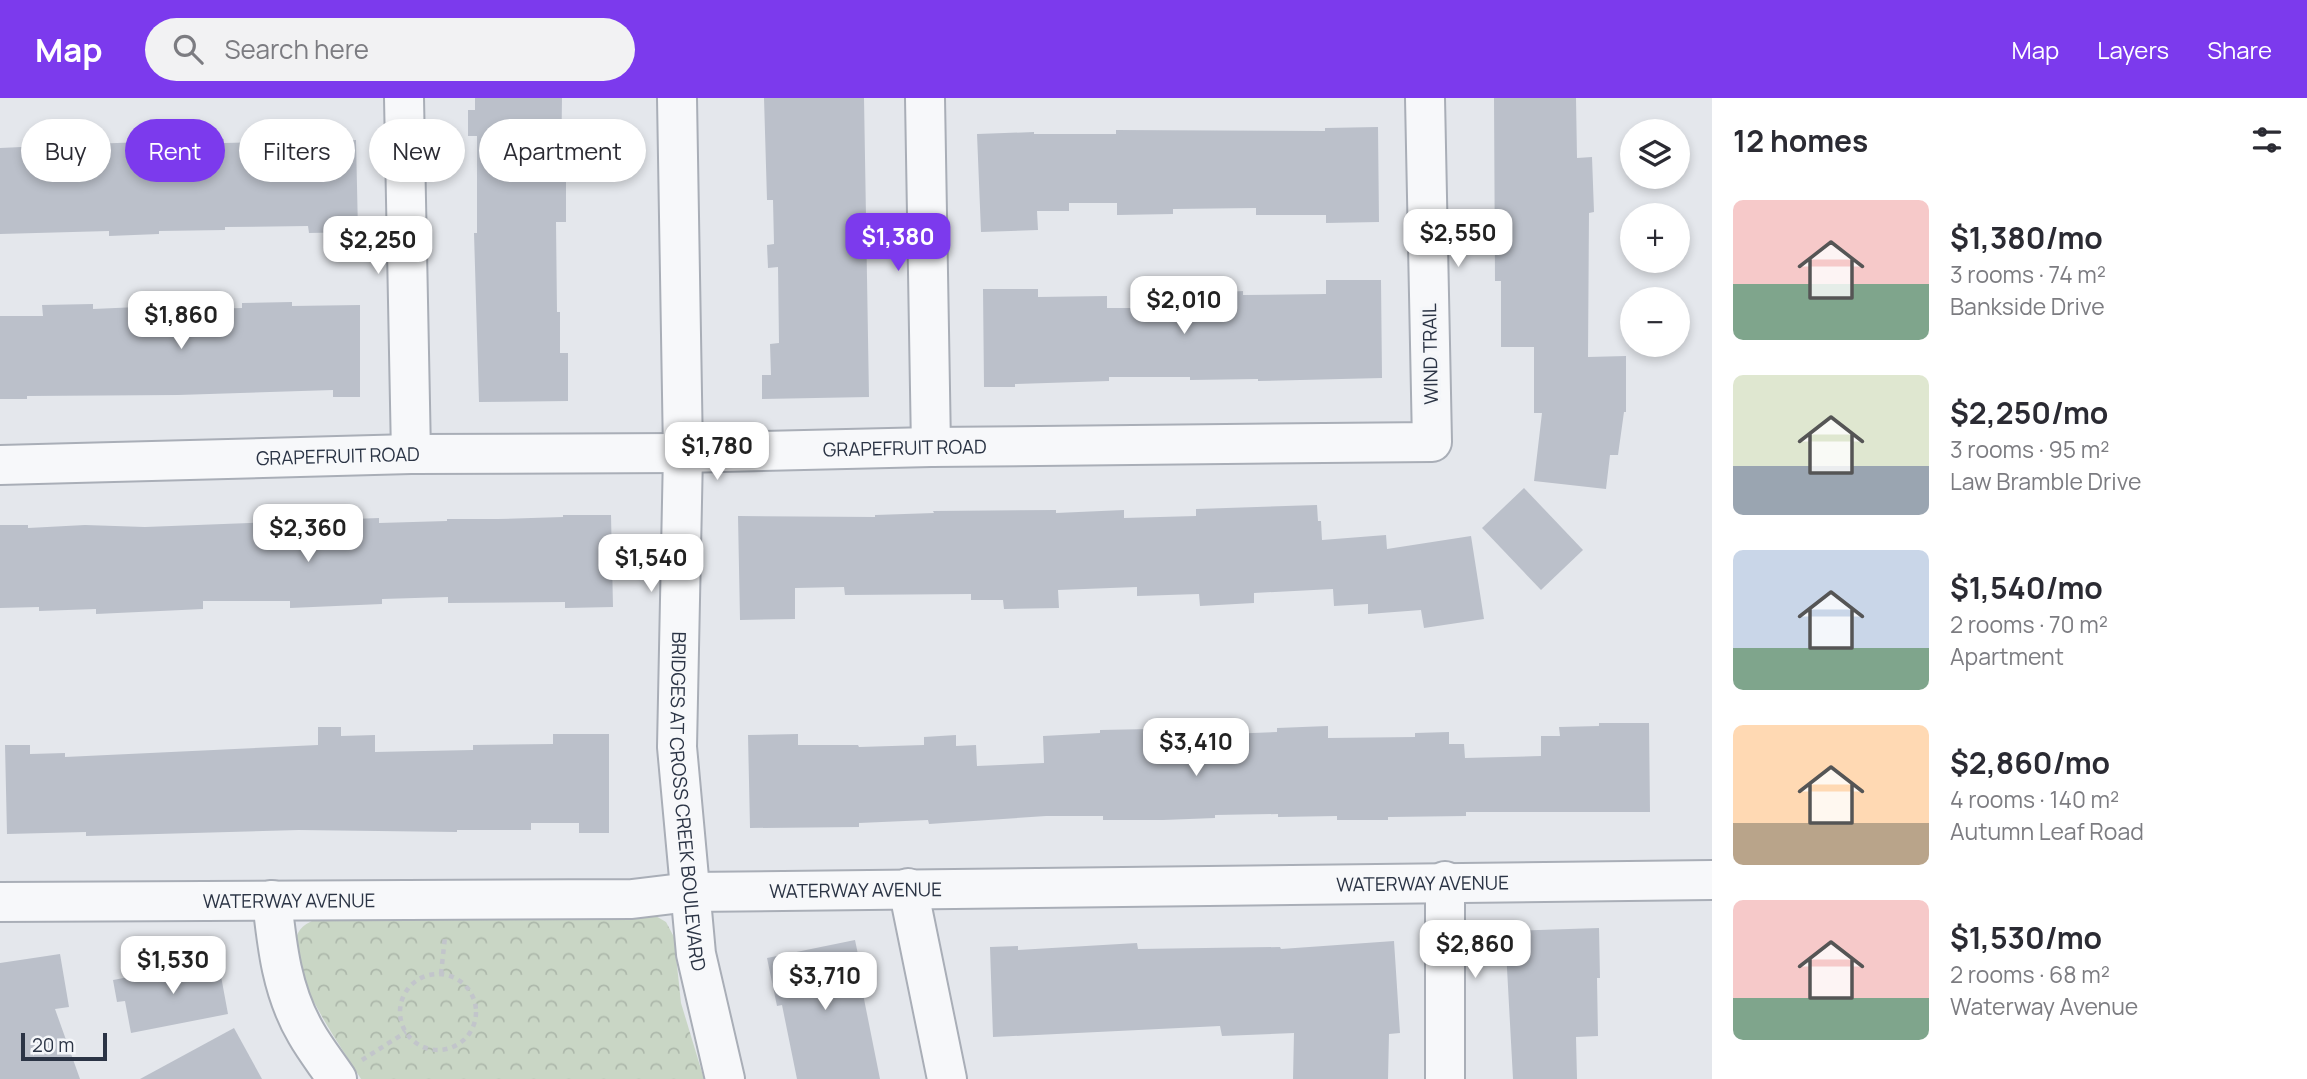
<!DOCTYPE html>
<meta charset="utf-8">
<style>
body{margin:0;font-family:Manrope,sans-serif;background:#f2f2f3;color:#2b2b33;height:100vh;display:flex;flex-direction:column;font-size:26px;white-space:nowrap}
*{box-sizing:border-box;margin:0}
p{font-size:23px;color:#7c7c81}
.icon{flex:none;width:38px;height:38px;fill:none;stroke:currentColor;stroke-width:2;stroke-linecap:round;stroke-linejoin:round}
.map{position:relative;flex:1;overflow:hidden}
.panel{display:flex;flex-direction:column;background:#fff;width:595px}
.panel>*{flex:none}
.hud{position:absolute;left:21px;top:21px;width:665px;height:63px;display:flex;gap:14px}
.controls{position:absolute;left:1620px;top:21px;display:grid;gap:14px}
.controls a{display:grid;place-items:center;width:70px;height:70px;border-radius:50%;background:#fff;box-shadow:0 4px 10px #0003;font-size:35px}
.scale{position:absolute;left:21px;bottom:18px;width:86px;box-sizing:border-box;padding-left:7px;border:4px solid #2b3445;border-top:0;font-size:19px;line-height:24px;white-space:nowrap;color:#2b3445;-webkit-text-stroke:5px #f4f6f9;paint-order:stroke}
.price{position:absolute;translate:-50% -60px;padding:0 16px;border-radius:14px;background:#fff;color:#222;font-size:23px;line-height:46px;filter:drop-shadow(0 2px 4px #0008)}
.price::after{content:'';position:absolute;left:50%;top:42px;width:21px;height:16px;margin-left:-10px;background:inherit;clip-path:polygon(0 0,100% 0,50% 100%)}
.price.on{background:#7c3aed;color:#fff}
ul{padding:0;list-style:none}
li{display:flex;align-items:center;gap:21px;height:175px;padding:0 21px}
li span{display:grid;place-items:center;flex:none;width:196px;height:140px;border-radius:10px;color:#555}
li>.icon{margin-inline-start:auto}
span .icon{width:84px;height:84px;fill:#fffc;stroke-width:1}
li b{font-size:30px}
h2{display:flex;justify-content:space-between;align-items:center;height:84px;padding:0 21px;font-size:30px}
.chip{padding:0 24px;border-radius:32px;background:#fff;box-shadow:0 4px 10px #0003;font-size:24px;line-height:63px}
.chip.on{background:#7c3aed;color:#fff}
header{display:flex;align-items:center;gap:42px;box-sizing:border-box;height:98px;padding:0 35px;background:#7c3aed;color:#fff}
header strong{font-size:33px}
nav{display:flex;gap:38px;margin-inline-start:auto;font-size:24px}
.search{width:490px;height:63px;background:#f2f2f3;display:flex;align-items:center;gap:18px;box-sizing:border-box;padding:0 24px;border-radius:38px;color:#7c7c81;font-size:26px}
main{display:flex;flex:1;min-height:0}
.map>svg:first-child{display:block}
</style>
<header>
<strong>Map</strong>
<div class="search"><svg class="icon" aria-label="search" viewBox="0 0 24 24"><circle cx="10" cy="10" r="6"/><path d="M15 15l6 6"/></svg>Search here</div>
<nav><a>Map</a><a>Layers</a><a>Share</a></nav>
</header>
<main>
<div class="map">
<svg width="1712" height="981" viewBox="0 0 1712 981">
<defs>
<pattern id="park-crowns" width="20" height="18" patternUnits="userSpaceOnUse" patternTransform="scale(1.75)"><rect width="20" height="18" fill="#c9d6c5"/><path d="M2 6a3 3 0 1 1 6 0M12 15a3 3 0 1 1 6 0" fill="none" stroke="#adb8ab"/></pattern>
</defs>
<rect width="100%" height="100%" fill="#e4e7ec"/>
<path fill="url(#park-crowns)" d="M649,814l17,10 8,15 7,66 23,76h-343c-18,-30 -79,-113 -63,-146 5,-10 18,-14 27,-17z"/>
<g fill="#bbc0ca">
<path d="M475,0h87l-1,73h5v51h-10l1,90h3v41h8v48l-89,1 -5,-169h3v-97h-9v-26h7z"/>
<path d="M764,0h100l5,299 -107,2v-24h9l-1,-31 9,-1 -1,-76 -10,1 -1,-23 7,-1 -1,-44h-6z"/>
<path d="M1494,0h82l1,60 15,-1 2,55 -5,1 -1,144 38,-1v56h-2l-6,43h-8l-4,34 -72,-8 8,-68h-8v-66h-33v-66h-6z"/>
<path d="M1378,29l1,95 -53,1v-8h-70v-7l-83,1v5l-56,1v-12h-48v8h-32l1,19 -57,2 -4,-98 57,-2v2h82v-4l209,1v-3z"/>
<path d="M224,41v4l132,-3 2,92 -49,1 -1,-7 -83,1v3l-66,1v3l-50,2v-5l-109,3v-86l65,-3 -1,-3 26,-1v3z"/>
<path d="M1326,182h55l1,98 -124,3v-2l-68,1v-3h-81v4l-94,3v3h-31l-1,-98h55v8l69,-1v12h46v-8h35l-1,-16h25v9l31,-2v4l83,-1z"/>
<path d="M292,204v4l68,-1v92h-27v-7l-155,5 -151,1v3h-27v-83h43l-1,-11 51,-1v5l45,-2v4l104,-3v-5z"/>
<path d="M1524,390l59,62 -42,40 -59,-62z"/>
<path d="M1317,407l1,16h3l1,19 64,-5 1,14 84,-13 13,83 -60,9 -3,-18 -53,4v-10l-34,2 -1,-17 -79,4v10l-54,3 -1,-12 -62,2v-9l-79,3 1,18 -55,1 -1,-9h-32v-6l-126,1 -1,-8 -49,1v31l-55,1 -2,-104 137,1v-2l59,-2 -1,-2 123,-1v3l68,-3v8l72,-2v-7z"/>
<path d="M563,417h48l2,92 -48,1v-6l-117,1v-6l-66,2v5l-92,4v-7h-87v8l-107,5v-5l-57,2v-4l-39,1v-83h28v3l57,-3 60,2 234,-9v5l68,-2v-2h51l65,-2z"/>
<path d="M1599,625h50l1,89h-184v4l-78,1v3h-51v-4l-59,1v-3l-63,1v3l-52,2h-60v-4h-57l-117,8 -1,-4 -69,3v4l-109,1 -2,-93 50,-1v11h60l1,2 65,-2v-8l32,-2v11l20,-1 1,21 67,-3 -1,-27 57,-3v-3l50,-1v8l127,-5v-4l51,-2v12l87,-1v-4l34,-1v12h15l1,14 76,-2v-20h19l-1,-9 40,-1z"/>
<path d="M318,629h23v9l34,-1v17l98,-2v-5l80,-1v-10h56v99h-30v-10h-48v7h-74v2l-158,-2 -213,6v-4l-79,2 -2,-89h25v9l35,-1v4l253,-12z"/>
<path d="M1599,830l1,50h-3l1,58 -22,1 1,42h-64l-8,-148z"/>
<path d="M855,842l10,48 -3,1 18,90h-83l-15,-74 -5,1 -10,-48z"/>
<path d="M1394,843l6,92 -11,1 -1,45h-95l1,-46 -72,3 -2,-10 -227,11 -3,-90 28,-1v4l119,-7 1,6 142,-2 1,2z"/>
<path d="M60,856l9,53 -14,2 25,70h-80v-116z"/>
<path d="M218,862l10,54 -97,19 -6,-32 -8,1 -4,-22z"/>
<path d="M234,930l28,51h-122z"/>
</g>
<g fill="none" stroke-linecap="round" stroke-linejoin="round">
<defs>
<g id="minor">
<path d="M404,0l7,356"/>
<path id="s1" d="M677,0l6,355 -6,294 19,207 29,125"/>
<path d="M925,0l6,349"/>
<path id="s2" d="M0,367l411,-11 272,-1 248,-6 501,-5 -7,-344"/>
<path d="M1445,783v198"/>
<path d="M908,790l39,191"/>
<path d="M272,802c5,47 10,92 34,133 9,16 21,31 31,46"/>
<path id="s3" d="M0,804l632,-3 58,-7 1022,-12"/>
</g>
</defs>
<use href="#minor" stroke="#a9aeb7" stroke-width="42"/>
<g stroke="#c2c5cb" stroke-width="4.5" stroke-dasharray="5 5" stroke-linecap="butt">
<path d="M441,876l4,-37"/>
<circle cx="438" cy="914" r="38"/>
<path d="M362,962l44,-28"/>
</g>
<use href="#minor" stroke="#f7f8fa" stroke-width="38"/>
</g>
<g text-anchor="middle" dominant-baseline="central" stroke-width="7" stroke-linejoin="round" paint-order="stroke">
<g font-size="19" fill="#2b3445" stroke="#f4f6f9">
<text transform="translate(1430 256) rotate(-91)">WIND TRAIL</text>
<text stroke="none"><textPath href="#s2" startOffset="905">GRAPEFRUIT ROAD</textPath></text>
<text stroke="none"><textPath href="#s2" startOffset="338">GRAPEFRUIT ROAD</textPath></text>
<text stroke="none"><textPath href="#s1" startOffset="704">BRIDGES AT CROSS CREEK BOULEVARD</textPath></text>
<text stroke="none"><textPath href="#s3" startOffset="1423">WATERWAY AVENUE</textPath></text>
<text stroke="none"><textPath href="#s3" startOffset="856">WATERWAY AVENUE</textPath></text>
<text stroke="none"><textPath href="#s3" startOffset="289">WATERWAY AVENUE</textPath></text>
</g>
</g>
</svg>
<div class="controls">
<a><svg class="icon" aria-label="layers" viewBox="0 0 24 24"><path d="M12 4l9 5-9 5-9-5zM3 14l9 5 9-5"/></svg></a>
<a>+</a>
<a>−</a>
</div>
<div class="scale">20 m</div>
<b class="price" style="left:1458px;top:171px">$2,550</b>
<b class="price on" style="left:898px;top:175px">$1,380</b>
<b class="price" style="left:378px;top:178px">$2,250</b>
<b class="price" style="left:1184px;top:238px">$2,010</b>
<b class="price" style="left:181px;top:253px">$1,860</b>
<b class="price" style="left:717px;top:384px">$1,780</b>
<b class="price" style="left:308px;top:466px">$2,360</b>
<b class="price" style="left:651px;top:496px">$1,540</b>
<b class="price" style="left:1196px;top:680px">$3,410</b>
<b class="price" style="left:1475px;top:882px">$2,860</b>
<b class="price" style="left:173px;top:898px">$1,530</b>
<b class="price" style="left:825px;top:914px">$3,710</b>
<div class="hud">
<a class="chip">Buy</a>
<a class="chip on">Rent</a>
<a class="chip">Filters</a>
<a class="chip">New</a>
<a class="chip">Apartment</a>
</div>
</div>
<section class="panel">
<h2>12 homes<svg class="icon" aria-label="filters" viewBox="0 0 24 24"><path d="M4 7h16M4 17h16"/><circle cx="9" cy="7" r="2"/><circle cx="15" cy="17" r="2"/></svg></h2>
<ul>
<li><span style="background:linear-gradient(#f6c9c9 60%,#7fa58c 0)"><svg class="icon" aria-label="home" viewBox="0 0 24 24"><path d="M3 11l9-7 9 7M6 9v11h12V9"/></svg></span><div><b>$1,380/mo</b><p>3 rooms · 74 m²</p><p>Bankside Drive</p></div></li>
<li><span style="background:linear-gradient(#dfe7d0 65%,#9aa5b1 0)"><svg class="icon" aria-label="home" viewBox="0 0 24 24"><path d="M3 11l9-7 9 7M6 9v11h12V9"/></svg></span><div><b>$2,250/mo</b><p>3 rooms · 95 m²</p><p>Law Bramble Drive</p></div></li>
<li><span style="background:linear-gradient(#c9d6e8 70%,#7fa58c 0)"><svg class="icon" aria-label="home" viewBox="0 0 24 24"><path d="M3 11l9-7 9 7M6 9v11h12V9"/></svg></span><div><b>$1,540/mo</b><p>2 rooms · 70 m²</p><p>Apartment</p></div></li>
<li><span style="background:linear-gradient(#ffd9b3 70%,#b9a48a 0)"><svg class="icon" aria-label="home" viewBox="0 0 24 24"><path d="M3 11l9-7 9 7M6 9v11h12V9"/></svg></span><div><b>$2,860/mo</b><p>4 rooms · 140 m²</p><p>Autumn Leaf Road</p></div></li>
<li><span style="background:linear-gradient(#f6c9c9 70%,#7fa58c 0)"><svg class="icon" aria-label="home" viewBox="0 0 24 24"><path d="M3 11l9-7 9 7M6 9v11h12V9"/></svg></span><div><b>$1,530/mo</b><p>2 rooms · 68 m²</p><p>Waterway Avenue</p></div></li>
</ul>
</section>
</main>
